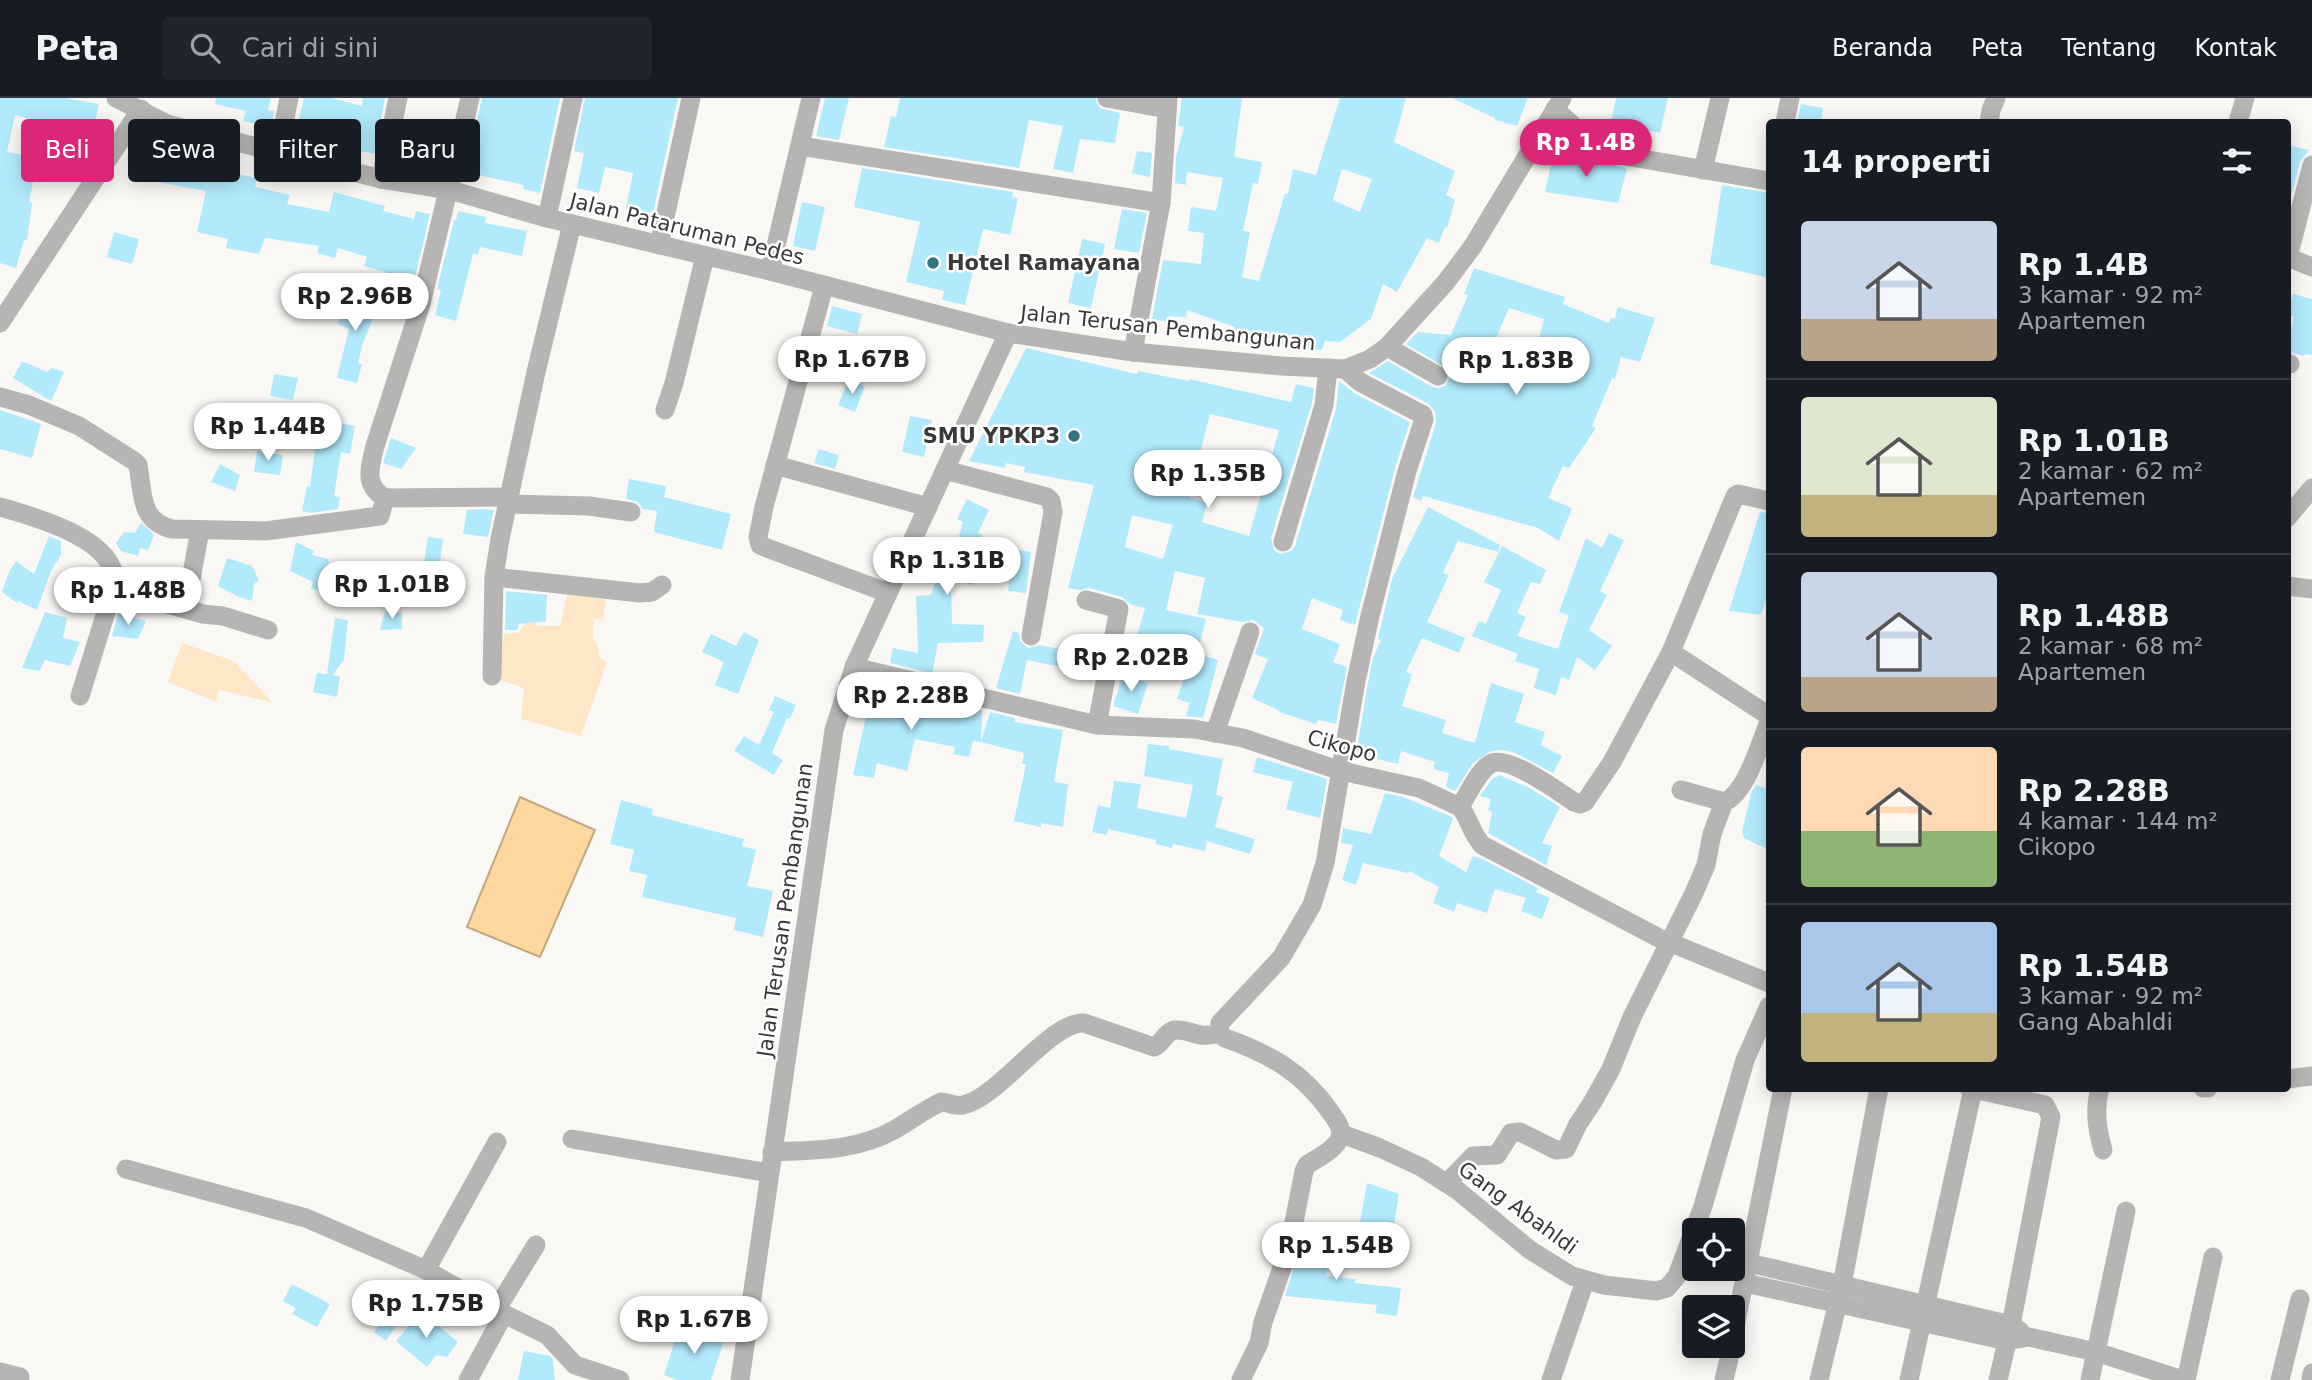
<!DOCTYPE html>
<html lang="id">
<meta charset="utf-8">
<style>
body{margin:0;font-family:"DejaVu Sans",sans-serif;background:#20242c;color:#f1f3f6;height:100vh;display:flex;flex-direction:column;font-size:26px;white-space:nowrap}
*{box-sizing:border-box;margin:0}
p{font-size:23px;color:#9ea1a6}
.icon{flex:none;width:38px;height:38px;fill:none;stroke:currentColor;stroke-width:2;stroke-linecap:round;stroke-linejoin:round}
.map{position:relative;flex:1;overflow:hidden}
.sheet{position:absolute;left:1766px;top:21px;width:525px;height:973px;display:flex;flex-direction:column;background:#171b24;border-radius:7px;box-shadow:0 4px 18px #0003}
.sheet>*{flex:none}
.guide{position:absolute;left:21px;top:21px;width:665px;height:63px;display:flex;gap:14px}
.controls{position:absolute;left:1682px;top:1120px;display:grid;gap:14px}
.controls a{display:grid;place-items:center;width:63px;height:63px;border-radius:7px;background:#171b24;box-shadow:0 4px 18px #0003;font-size:35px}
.price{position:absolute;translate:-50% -60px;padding:0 16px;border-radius:24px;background:#fff;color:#222;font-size:23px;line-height:46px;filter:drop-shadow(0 2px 4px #0008)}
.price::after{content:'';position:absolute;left:50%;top:42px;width:21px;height:16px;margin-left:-10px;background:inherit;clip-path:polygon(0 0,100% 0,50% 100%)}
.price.on{background:#db2777;color:#fff}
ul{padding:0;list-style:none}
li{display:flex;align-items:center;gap:21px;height:175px;padding:0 35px}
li+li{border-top:2px solid #363941}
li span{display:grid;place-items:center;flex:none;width:196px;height:140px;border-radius:7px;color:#555}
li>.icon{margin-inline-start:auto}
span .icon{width:84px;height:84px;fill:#fffc;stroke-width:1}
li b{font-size:30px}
h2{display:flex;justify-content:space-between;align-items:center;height:84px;padding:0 35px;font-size:30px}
.chip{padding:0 24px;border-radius:7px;background:#171b24;box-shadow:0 4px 18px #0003;font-size:24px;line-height:63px}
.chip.on{background:#db2777;color:#fff}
header{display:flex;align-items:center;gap:42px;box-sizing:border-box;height:98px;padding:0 35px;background:#171b24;border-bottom:2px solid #363941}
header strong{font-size:33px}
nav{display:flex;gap:38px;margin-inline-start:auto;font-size:24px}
.search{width:490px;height:63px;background:#20242c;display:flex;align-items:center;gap:18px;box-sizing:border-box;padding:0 24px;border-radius:7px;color:#9ea1a6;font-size:26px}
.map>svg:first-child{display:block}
</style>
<header>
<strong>Peta</strong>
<div class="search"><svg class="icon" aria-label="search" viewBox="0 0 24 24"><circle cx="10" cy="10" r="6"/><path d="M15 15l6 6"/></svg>Cari di sini</div>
<nav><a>Beranda</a><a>Peta</a><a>Tentang</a><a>Kontak</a></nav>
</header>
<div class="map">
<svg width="2312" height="1282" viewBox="0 0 2312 1282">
<rect width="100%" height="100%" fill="#faf8f4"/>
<g fill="#fde7c7">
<path d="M567,496l40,2 -4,24 -9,-1 -1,19 5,7 1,12 8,5 -26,74 -60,-17 3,-31 -28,-9 8,-45 14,-1 14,-17 5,10h23z"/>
<path d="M182,545l52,18 38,41 -53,-12 -3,12 -48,-20z"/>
</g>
<path fill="#fdd79e" stroke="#c2a87f" stroke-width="2" d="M520,699l75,33 -55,127 -73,-30z"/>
<g fill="#b1eafd" fill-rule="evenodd">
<path d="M0,0h65l34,6 -4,18h-2l-6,27 -6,-1 -3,13 -34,-7 5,-30 -34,-9 -8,37 26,4 -4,25 4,1 -4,20 3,1 -5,37h-3l-8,28 -16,-5z"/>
<path d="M216,0h55l-3,12 6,1 -3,16 -28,-6 3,-10 -31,-7z"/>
<path d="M304,0h27l31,8 1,-8h22l-11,56 -38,-8v4l-43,-8z"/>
<path d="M482,0h78l-20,95 -17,-4 1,-4 -59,-13z"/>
<path d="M585,0h93l-25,115 -27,-5 7,-35 -28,-6 -6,26 -22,-5 7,-35 -10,-2z"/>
<path d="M825,0h24l-10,42 -23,-4z"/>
<path d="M900,0h195l5,10 20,5 -5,30 -35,-4 -7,34 -20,-4 10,-43 -34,-6 -10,48 -135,-21 7,-31 5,1z"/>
<path d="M1182,0h60l-8,59 28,5 -4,22 -5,-1 -10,48 7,1 -8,45 17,4 26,-88 3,1 5,-25 23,6 24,-77h66l-12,44 61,29 -9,24 9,5 -8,28 -2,-1 -6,16 -12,-5 -30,54 -14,-8 -12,35 -31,23 -15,-1 -3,9 -56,-8 2,-9 -35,-1 2,-5 -48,-17 -1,7 -17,-1 -2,6 -15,-3 11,-59 38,4 3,-31 -16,-2 3,-24 25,4 7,-33 -36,-6 -1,13 -11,-2 1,-26 8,-30 -6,-1zM1342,71l30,10 -12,33 -27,-12z"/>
<path d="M1452,0h76l-11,28 -22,-6v-2z"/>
<path d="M1616,0h52l-8,35 -49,-11z"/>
<path d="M1801,6l22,4 -2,14h-24z"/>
<path d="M2287,47l22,5 -9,12 -12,46z"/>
<path d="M175,48l38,8 1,-5 23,6 -4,18 24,5 -2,9 35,8 -3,9 42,8 5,-20 51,14 -2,5 31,8 2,-8 14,3 -16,68 -11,-3v-2l-39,-11 3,-9 -29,-9 -3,10 -18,-5 2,-7 -54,-8 -6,16 -33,-6 2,-9 -31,-7 9,-41 -49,-9 -16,-10 9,-15 20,12z"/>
<path d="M1137,53l15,2 -2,24 -18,-4z"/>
<path d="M1553,56l53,8 21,7 -9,34 -73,-11z"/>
<path d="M862,70l151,24 -1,5 6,1 -8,37 -27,-6 -18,76 -23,-5 2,-9 -38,-9 14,-60 -66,-15z"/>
<path d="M1722,87l47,8v85l-59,-14z"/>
<path d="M802,104l23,5 -10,44 -22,-5z"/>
<path d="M1122,111l25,4 -8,40 -25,-4z"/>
<path d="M458,113l28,6 -1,6 42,8 -5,25 -42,-9 -2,8 -5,-1 -17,67 -21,-6 6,-25 -4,-1 17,-69h2z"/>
<path d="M114,134l25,7 -7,25 -25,-7z"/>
<path d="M1082,141l23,5 -14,64 -23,-5z"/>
<path d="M1474,170l91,29 -2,7 46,19 2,-5 4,1 3,-12 37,11 -15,44 -19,-5 -6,22 -3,-1 -20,48 4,2 -27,40 -6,-2 -15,32 24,10 -13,33 -21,-13 -115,-32 -2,5 -8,-4 23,-74 -1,-11 -6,-8 -60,-31 19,-12 44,26 7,1 6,-2 5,-9 -2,-8 -42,-25 12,-12 33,3 17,-40 -4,-1zM1509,210l35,11 -9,36 -40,-14z"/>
<path d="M350,193l29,12 -17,43 -4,17 4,1 -5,19 -20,-5 12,-49 -11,-5z"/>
<path d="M2293,196l19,5v56l-7,-1 -1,2 -17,-5 7,-34 -7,-2z"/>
<path d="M832,208l30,8 -5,20 -30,-8z"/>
<path d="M1026,250l111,26 1,-3 51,10v-2l102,23 5,-18 18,4 -2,15 -41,135 3,12 6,4 11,-3 4,-5 41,-137 3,-28 15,12 56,29 -15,46 -40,157 -15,-5 3,-10 -31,-12 -10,31 38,15 -7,18 14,5 -11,57 -18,-4 -2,4 -37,-12 1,-1 -28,-13 16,-39 -13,-5 9,-26 -11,-8 -10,2 -46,-8 8,-36 -30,-7 -9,39 40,9 -9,35 21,6 -15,58 -17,-2 4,-13 -13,-4 9,-26 -44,-14 3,-10 -11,-3 11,-38 -15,-4 -8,-7 -33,-9 -10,2 -11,-2 26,-103 -70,-13 1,-5 -19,-4 -1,5 -36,-7zM1210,316l69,16 -30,106 -47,-14 5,-19 -18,-6zM1132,417l41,10 -10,34 -38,-12z"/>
<path d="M22,263l25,11 5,-4 12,4 -13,29 -38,-23z"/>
<path d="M274,276l24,4 -5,22 -23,-4z"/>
<path d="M848,282l17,6 -10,26 -17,-7z"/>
<path d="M0,312l41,14 -9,34 -32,-9z"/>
<path d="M910,318l22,4 -8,37 -22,-5z"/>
<path d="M319,321l36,7 -5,28 -9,-2 -7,44 6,1 -2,12 -27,4 -9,-2 5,-25 3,1z"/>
<path d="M391,340l25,10 -15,21 -18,-6z"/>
<path d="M819,351l20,6 -4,14 -21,-6z"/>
<path d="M257,353l26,4 -3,20 -26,-3z"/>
<path d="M220,366l20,11 -5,16 -24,-9z"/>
<path d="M629,381l37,7 -2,11 67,17 -9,36 -68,-18 3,-21 -14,-2 -5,-7 -12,-3z"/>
<path d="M967,401l22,11 -11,23 4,2 -9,32 5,1 -5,17 -22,-6 1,45 32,1 -1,17 -45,1 -6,30 -42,-10 3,-15 25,5 -2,-57 15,-1 17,-51h2l2,17 11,-39 -6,-3z"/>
<path d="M1428,409l72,38 -2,7 -40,-11 -15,32 6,2 -22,47 38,16 -6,15 -37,-15 -16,34 6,2 -10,32 44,14 -4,13 33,10 16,-60 33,11 -9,28 30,10 -4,13 21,11 -9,17 -38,-20 -12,-3 -12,1 -18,12 -18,28 -9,-4 3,-14 -16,-4 2,-7 -34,-11 -3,13 -42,-10 12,-71 5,-25 8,-18 -3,-1 14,-60z"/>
<path d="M483,411l11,1 -6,27 -25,-3 4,-24z"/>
<path d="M1760,414l9,1v77l-8,25 -32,-4z"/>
<path d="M141,425l13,12 -6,15 -8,-2 -2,8 -17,-5 -5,-8 8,-11 11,1z"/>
<path d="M1609,435l15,7 -24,51 7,4 -18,35 23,16 -17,24 -18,-13 -8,23 -8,-3 -5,18 -22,-7 5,-19 -24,-8 3,-7 -46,-18 7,-15 7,3 15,-34 -17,-8 18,-36 44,24 -6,14 -9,-2 -14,31 9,4 -9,19 41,13 11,-34 -10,-3 27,-74 16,10z"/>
<path d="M49,438l12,5v14l-10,16 -14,39 -19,-9 -1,2 -15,-11 7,-20 7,-11 18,13z"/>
<path d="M428,439l15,2 -5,39 -16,-2z"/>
<path d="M296,444l18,9 -2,4 17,4 -2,14 14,3 -4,17 -26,-4 2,-7 -23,-11z"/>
<path d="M1013,451l18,3 -5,41 -18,-2z"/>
<path d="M227,460l25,8 7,14 -5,4 -2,17 -13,-4 -21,-11z"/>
<path d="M506,493l41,4 -1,26 -27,3 -2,6h-12z"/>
<path d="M385,513l17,2v16l-22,1z"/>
<path d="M45,514l22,6 -4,20 17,4 -10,24 -25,-6 -6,11 -17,-3z"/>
<path d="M118,516l28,7 -8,18 -26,-3z"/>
<path d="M335,520l13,2 -4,39 -11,16 7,1 -3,21 -24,-5 4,-19 10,1z"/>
<path d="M1013,533l6,2 1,8 8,7 11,-3 45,9 -4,17 -53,-11 -7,34 -24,-6z"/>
<path d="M744,534l15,8 -21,54 -23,-9 9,-23 -22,-10 9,-18 25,12z"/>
<path d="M1123,577l25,8 -10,31 -25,-8z"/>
<path d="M876,589l21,3 -2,15 51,11 2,-12 34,7 -1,31 -8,-1 -4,16 -16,-3 2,-7 -40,-8 -8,32 -30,-8 -3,15 -21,-3 15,-67h4z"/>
<path d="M775,598l21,9 -6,14 -3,-1 -15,35 11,7 -9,15 -40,-24 10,-15 15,9 15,-33 -5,-2z"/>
<path d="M990,614l25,6v4l48,8 -9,52 14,2 -5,43 -22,-4v4l-27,-6 12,-57h-4l2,-11 -43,-11z"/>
<path d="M1148,646l21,2v3l54,10 -7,36 7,2 -8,30 40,12 -5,15 -43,-13 -2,10 -32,-7 -1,4 -17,-4 1,-4 -48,-11 -1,6 -15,-3 6,-27 12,3 4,-27 27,3 -4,24 49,10 7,-33 -49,-9z"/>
<path d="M1257,659l70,22 -7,39 -34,-9 7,-27 -40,-10z"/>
<path d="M1499,677l29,12 32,20 -18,36 10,3 -6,19 -58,-32 4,-21 -4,-2 3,-11 -11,-3 12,-17z"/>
<path d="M1756,687l13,4v61l-25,-12 -2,-6 9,-39z"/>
<path d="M1385,695l18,4 49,20 1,2 -14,37 27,16 7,-16 9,3 56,29 -2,4 14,6 -8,21 -21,-8 5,-13 -31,-9 -8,24 -30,-10 -3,9 -21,-9 6,-16 -30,-16 -1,2 -45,-10 -7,22 -14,-5 11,-35 -12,-2 2,-15 28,6z"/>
<path d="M621,702l32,9 -1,6 92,24 -2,7 14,4 -9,36 26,5 -10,46 -29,-7 2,-12 -94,-21 5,-22 -18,-4 5,-21 -24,-6z"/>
<path d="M1367,1085l32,11 -9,54 -33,-9z"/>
<path d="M1303,1141l28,6 -5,31 30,3 -1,4 46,5 -4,28 -22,-3 2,-8 -92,-9z"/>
<path d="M292,1186l38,20 -13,23 -25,-13 4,-6 -13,-7z"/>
<path d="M421,1213l37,31 -11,15 -11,-2 -9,12 -31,-26z"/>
<path d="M386,1219l11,8 -11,16 -12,-9z"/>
<path d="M680,1227l44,15 -13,40h-33l-14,-5z"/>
<path d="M524,1253l26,5 3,3 2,21h-37z"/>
</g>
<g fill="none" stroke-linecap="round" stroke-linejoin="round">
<g stroke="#b6b5b4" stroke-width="19">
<path d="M1107,0l60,11"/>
<path d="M1555,11l36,33 29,13 149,26"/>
<path d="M1785,24l5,-24"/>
<path d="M1989,24l2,-12 5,-12"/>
<path d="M2238,24l7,-24"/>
<path d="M800,48l361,57"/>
<path d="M278,55l11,-55"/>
<path d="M1703,72l17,-72"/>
<path d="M381,81l17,-81"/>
<path d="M547,120l26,-120"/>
<path d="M659,147l32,-147"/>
<path d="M2287,159l25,10"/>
<path d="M2288,159l24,-92"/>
<path d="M770,173l41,-173"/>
<path d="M824,188l-60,221 -6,30 2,8 7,3 121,45"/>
<path d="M0,225l141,-214"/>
<path d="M1387,249l51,29"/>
<path d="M1133,254l28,-149 7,-105"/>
<path d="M2287,265l3,1"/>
<path d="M0,299l29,8 50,21 55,35 4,4c5,27 1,56 34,64l93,2 115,-15 5,-18 125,-1"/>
<path d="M665,312l9,-27 31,-127"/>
<path d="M775,367l153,42"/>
<path d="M945,372l102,27 4,4 2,11 -22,124"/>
<path d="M385,400c-22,-13 -15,-31 -10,-52l46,-142 49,-206"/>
<path d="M508,406l81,2 42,6"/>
<path d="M0,409c35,10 121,33 114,79l-34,110"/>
<path d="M2287,420l25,-30"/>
<path d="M1283,444l41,-137 4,-37"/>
<path d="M494,479l146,16 12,-1 10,-7"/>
<path d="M114,488l50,17 39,11 20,2 45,14"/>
<path d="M2287,488l25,3"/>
<path d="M1086,502l33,9 -22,116"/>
<path d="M180,509l11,-28 9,-49"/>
<path d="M1671,554l98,64"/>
<path d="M854,569l243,58 97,4 49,9 98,33 78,17 41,19c10,12 10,24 22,38l177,93 110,45"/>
<path d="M492,578l2,-99 6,-38 36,-167 36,-148"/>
<path d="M1215,635l35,-101"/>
<path d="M1681,692l43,12c22,-8 36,-59 45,-80"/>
<path d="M1460,709c8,-13 19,-38 32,-44 18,-7 67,29 82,39l6,2 5,-2 27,-40 59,-110 64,-156 3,-2 31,7"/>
<path d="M2287,981l25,-3"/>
<path d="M1969,990l76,17 6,12 -40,208 -13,55"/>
<path d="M2100,990c-6,22 -3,41 3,62"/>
<path d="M2203,990h5"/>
<path d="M1342,1036l38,14 41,19 36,23 73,60 42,26 32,9 52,6 11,-3 10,-12 26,-70 42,-146 24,-54"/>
<path d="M572,1041l197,34"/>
<path d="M772,1054c42,-2 85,-1 122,-22 16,-9 30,-20 47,-28 8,0 14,5 22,3 34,-6 89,-85 121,-82l70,24c8,-3 12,-16 21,-17 17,-1 22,10 44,3"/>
<path d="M126,1071l180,49 120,52 70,40 51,25 28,30 45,15"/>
<path d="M1447,1085l26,-27 24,-1 14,-22 9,-1 36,18 10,-1 12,-25 14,-21 19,-34 21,-52 62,-124 12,-28 6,-31 12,-32"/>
<path d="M1749,1165l262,62 9,6"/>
<path d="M426,1172l71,-128"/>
<path d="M1745,1185l262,58 22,-4 67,15 87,28"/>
<path d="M496,1212l40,-65"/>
<path d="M1732,1244l51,-254"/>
<path d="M0,1274l20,5"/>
<path d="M468,1282l36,-66"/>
<path d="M1241,1282l18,-37 4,-21 26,-74 15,-77 3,-6c10,-7 29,-15 33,-28 3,-9 -4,-17 -9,-24 -27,-40 -61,-59 -106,-75l-6,-5 1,-10 61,-65 31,-53 13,-42 31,-182 14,-65 37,-145 17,-52 -1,-4 -63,-33 -15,-13"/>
<path d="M1551,1282l34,-99"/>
<path d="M1724,1282l8,-34"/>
<path d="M1819,1282l23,-95 37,-197"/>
<path d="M1909,1282l64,-291"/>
<path d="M2090,1282l36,-169"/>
<path d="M2186,1282l27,-123"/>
<path d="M2280,1282l20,-81"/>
<path d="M2311,1282l1,-7"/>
</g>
<g stroke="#b6b5b4" stroke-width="19">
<path d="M116,0l51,26 214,55 69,11 97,28 223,53 238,62 125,19 148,14 64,3 25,-10 17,-12 59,-65 27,-36 89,-148"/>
<path d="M740,1282l94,-650 20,-63 154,-334"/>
</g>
</g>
<g fill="#317285" stroke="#fff" stroke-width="2.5">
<circle cx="933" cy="165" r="7"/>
<circle cx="1074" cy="338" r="7"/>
</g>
<g text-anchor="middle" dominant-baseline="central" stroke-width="5" stroke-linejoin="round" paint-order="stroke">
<g font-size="21" fill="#3a3938" stroke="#fff">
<text transform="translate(687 131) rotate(14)">Jalan Pataruman Pedes</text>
<text transform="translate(1168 230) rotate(6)">Jalan Terusan Pembangunan</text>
<text transform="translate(1342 648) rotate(15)">Cikopo</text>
<text transform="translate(785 812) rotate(-82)">Jalan Terusan Pembangunan</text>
<text transform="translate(1518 1110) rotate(36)">Gang Abahldi</text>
</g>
<g font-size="21" font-weight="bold" fill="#3a3938" stroke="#fff" text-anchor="start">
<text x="947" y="165">Hotel Ramayana</text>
<text x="1060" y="338" text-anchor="end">SMU YPKP3</text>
</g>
</g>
</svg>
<div class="controls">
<a><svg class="icon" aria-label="locate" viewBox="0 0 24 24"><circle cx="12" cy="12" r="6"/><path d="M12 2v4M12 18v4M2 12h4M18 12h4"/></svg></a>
<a><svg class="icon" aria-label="layers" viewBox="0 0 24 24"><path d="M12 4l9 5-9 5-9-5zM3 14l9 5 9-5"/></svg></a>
</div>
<b class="price on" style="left:1586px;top:81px">Rp 1.4B</b>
<b class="price" style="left:355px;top:235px">Rp 2.96B</b>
<b class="price" style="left:852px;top:298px">Rp 1.67B</b>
<b class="price" style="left:1516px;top:299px">Rp 1.83B</b>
<b class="price" style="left:268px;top:365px">Rp 1.44B</b>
<b class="price" style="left:1208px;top:412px">Rp 1.35B</b>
<b class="price" style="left:947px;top:499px">Rp 1.31B</b>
<b class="price" style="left:392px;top:523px">Rp 1.01B</b>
<b class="price" style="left:128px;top:529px">Rp 1.48B</b>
<b class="price" style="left:1131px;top:596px">Rp 2.02B</b>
<b class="price" style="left:911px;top:634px">Rp 2.28B</b>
<b class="price" style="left:1336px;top:1184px">Rp 1.54B</b>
<b class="price" style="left:426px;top:1242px">Rp 1.75B</b>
<b class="price" style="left:694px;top:1258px">Rp 1.67B</b>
<div class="guide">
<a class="chip on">Beli</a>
<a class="chip">Sewa</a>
<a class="chip">Filter</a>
<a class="chip">Baru</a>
</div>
<section class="sheet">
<h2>14 properti<svg class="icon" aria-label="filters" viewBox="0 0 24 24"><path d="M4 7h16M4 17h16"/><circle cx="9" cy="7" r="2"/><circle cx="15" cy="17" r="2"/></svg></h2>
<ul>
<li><span style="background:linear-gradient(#c9d6e8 70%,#b9a48a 0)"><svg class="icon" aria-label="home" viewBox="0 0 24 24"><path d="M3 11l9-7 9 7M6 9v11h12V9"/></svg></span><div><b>Rp 1.4B</b><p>3 kamar · 92 m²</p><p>Apartemen</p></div></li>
<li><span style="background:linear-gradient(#dfe7d0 70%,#c2b280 0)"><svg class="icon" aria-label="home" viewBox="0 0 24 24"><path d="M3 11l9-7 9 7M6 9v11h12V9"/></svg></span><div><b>Rp 1.01B</b><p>2 kamar · 62 m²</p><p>Apartemen</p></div></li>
<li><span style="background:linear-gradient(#c9d6e8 75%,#b9a48a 0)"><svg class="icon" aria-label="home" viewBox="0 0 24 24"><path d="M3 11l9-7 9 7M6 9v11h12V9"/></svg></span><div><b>Rp 1.48B</b><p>2 kamar · 68 m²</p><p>Apartemen</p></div></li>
<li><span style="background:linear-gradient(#ffd9b3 60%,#8fb573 0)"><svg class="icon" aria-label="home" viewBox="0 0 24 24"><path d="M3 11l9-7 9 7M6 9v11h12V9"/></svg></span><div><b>Rp 2.28B</b><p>4 kamar · 144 m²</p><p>Cikopo</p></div></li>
<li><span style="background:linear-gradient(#a9c7e8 65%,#c2b280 0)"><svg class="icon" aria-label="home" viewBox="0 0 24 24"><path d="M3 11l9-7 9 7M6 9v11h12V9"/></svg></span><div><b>Rp 1.54B</b><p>3 kamar · 92 m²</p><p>Gang Abahldi</p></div></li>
</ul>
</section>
</div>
